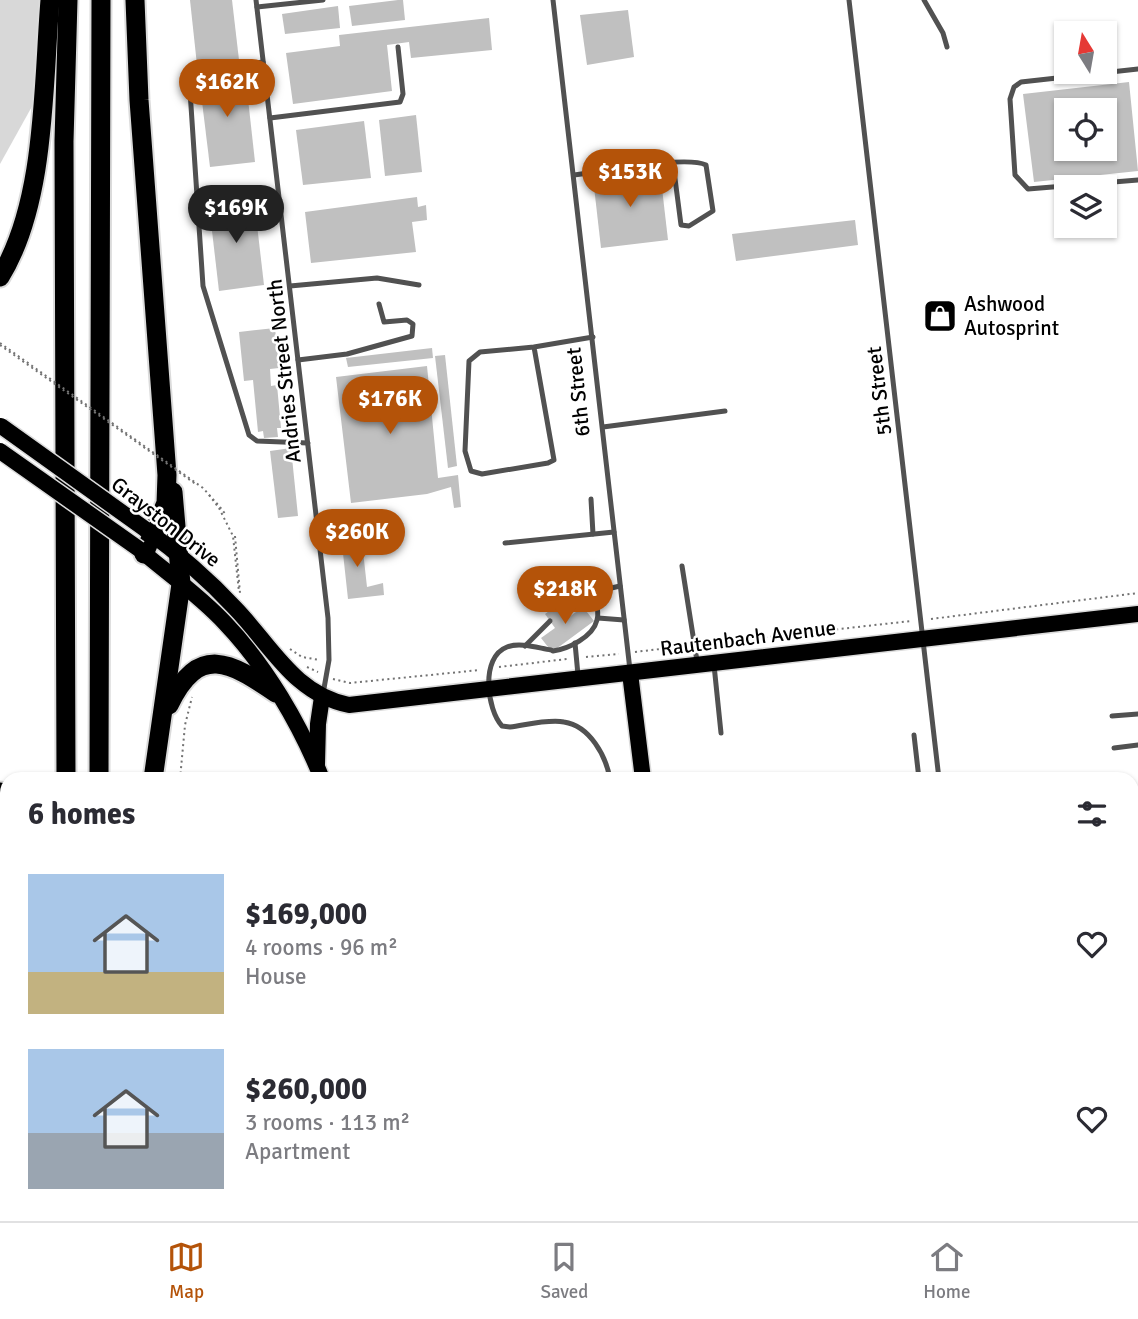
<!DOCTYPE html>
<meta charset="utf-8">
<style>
body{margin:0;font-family:Signika,sans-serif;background:#f7f7f7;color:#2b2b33;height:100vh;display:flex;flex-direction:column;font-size:26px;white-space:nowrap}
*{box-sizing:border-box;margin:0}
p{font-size:23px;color:#7c7c81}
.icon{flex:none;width:38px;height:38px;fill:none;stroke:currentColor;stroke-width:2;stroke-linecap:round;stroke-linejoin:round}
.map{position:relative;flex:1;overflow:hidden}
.drawer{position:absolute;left:0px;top:772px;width:1139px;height:450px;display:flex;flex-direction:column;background:#fff;border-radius:21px 21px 0 0;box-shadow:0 2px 5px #0004}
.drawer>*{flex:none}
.needle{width:46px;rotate:349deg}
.tools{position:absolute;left:1054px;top:21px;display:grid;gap:14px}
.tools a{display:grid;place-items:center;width:63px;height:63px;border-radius:0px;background:#fff;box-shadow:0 2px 5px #0004;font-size:35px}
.price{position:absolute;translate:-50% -60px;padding:0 16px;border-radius:24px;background:#b45309;color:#fff;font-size:23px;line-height:46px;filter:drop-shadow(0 2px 4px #0008)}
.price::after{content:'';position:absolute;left:50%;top:42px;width:21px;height:16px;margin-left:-10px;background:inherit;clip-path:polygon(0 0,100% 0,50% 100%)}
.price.current{background:#222;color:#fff}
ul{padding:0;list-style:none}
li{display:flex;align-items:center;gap:21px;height:175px;padding:0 28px}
li span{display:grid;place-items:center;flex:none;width:196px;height:140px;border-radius:0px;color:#555}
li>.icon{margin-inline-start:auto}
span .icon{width:84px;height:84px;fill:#fffc;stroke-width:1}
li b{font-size:30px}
h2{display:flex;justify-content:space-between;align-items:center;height:84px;padding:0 28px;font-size:30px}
.tabs{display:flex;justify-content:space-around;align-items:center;height:98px;border-top:2px solid #e1e1e2;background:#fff;font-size:19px;color:#7c7c81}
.tabs a{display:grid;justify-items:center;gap:4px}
.tabs .current{color:#b45309}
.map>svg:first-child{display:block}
</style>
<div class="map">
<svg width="1138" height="1221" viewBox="0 0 1138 1221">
<rect width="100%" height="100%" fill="#fff"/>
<path fill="#d8d8d8" d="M0,0h42l-7,101 -35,63z"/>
<g fill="#c0c0c0" fill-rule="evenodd">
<path d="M190,0h42l7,60 -42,5z"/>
<path d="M398,0h5l2,20 -53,6 -3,-20z"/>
<path d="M338,6l2,22 -55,6 -3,-20z"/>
<path d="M628,10l6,47 -47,8 -7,-50z"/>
<path d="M489,18l3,32 -81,8 -2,-16 -22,3 5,46 -99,13 -7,-51 54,-7 -1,-11z"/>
<path d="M245,72l10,90 -45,5 -11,-90z"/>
<path d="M1129,82l9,89 -104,11 -11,-88zM1066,110h38v39h-38z"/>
<path d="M416,115l6,57 -37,4 -6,-56z"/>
<path d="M364,121l7,57 -68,7 -7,-55z"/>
<path d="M660,171l8,69 -67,8 -8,-70z"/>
<path d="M417,197l1,10 8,-2 1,15 -15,2 4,30 -105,11 -6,-51z"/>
<path d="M254,199l10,86 -45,6 -10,-86z"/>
<path d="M855,220l3,25 -122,16 -4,-27z"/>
<path d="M275,328l4,40 -9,1 1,17 6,-1 4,43h-4l1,9 -14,1 -1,-7 -5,1 -5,-52 -9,1 -5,-49z"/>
<path d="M432,348l1,10 -85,9 -2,-9z"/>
<path d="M445,355l12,111 -9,2 -13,-112z"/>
<path d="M427,366l11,112 20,-3 3,32 -7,1 -3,-21 -24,7 -76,9 -15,-126z"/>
<path d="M291,448l7,68 -20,2 -8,-67z"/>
<path d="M361,533l6,54 16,-4 1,12 -36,4 -7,-64z"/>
<path d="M559,604l10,13 14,-10 11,14 -42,31 -11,-14 14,-10 -10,-14z"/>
</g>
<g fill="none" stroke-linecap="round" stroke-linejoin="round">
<defs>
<g id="primary">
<path d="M145,529c33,24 63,50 90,79 36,37 59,86 114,97l789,-91"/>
<path d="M139,549c28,24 60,46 86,74 41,43 75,101 97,156"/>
<path d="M630,673l13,106"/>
<path d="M317,764l1,-40 4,-27"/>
<path d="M498,1214l3,7"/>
<path d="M693,1214l1,7"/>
</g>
<g id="highway">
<path d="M135,0l4,100 28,375 -1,28 -22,51"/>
<path d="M0,277c46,-74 43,-192 50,-277"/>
<path d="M169,705c30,-62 61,-43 107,-12"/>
<path d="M66,779l-2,-638 4,-141"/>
<path d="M99,779l2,-779"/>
<path d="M153,779l28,-195 -8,-92"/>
<path d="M0,792l7,18"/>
<path d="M64,1221v-7"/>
<path d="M110,1221v-7"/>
</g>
</defs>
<use href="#primary" stroke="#dbdbdb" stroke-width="19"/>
<use href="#highway" stroke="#dbdbdb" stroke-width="23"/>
<g stroke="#737373" stroke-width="2" stroke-dasharray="2 3.5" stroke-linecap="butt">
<path d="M220,507l6,8"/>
<path d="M219,508l14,28 6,56"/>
<path d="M235,536l5,57"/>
<path d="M931,619l207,-26"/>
<path d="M705,644l206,-23"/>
<path d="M290,649l12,8 18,3"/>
<path d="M635,652l50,-6"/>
<path d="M586,657l33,-3"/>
<path d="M307,667l11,5"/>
<path d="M499,667l68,-8"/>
<path d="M333,679l17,4 130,-13"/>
<path d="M180,779l5,-54 7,-28"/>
</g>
<g stroke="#515151" stroke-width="5">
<path d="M256,0l72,618 1,42 -6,34"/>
<path d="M553,0l77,670"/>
<path d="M849,0l90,779"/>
<path d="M924,0l19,33 4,14"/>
<path d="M257,7l66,-7"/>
<path d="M263,62l-68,10 -6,4 14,210 46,149 8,6 51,2"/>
<path d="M1138,69l-117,13 -7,5 -4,12 5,76 13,14 110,-9"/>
<path d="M270,118l130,-16 3,-8 -5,-47"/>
<path d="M574,175c26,-3 112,-20 132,-10l7,46 -24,15 -8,-1 -8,-62"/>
<path d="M290,286l87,-8 42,7"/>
<path d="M534,347l-54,5 -11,9 -4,90 6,20 11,3 66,-11 6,-3 -20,-113 59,-10"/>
<path d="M298,360l49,-6 65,-18 1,-12 -6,-4 -23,2 -5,-18"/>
<path d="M603,427l122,-16"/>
<path d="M591,499l2,35"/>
<path d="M505,543l109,-11"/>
<path d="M682,566l15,95"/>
<path d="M564,611l30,-19 26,-6"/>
<path d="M598,618l26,2"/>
<path d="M575,643l3,32"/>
<path d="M525,646l25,-25"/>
<path d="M551,650c-13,-2 -31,-8 -44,-3 -27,10 -20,63 -5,79l8,1c16,-2 38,-8 54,-5 26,4 42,34 46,57"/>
<path d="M553,651c15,-2 40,-14 44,-31 3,-8 -2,-20 -3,-28"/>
<path d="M714,665l7,68"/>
<path d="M1112,716l26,-2"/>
<path d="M914,735l5,44"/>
<path d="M1114,748l24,-3"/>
<path d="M264,1214l3,7"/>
<path d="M572,1214l1,7"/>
<path d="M990,1214v7"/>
<path d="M515,1221l11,-7"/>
</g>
<g stroke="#515151" stroke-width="10">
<path d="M0,1119l6,102"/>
<path d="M152,1214v7"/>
</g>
<use href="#primary" stroke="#000" stroke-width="16"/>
<use href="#highway" stroke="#000" stroke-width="19"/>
<defs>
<g id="primary-bridge">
<path d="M1,426l144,103"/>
<path d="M0,451l139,98"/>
</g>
</defs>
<use href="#primary-bridge" stroke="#dbdbdb" stroke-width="19" stroke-linecap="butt"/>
<g stroke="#737373" stroke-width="2" stroke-dasharray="2 3.5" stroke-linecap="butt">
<path d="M0,343l203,145 17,19"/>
<path d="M0,345l197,140"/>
<path d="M209,495l10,13"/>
</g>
<use href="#primary-bridge" stroke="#000" stroke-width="16"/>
</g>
<defs>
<symbol id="shop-square" viewBox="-11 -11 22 22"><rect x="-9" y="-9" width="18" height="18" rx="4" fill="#000" stroke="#fff"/><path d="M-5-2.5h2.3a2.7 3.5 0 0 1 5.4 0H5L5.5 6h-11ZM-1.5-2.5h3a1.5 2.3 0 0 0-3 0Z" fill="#fff"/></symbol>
</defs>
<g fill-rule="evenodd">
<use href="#shop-square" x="921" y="297" width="38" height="38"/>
</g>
<g text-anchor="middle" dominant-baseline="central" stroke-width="5" stroke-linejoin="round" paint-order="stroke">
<g font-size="21" fill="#000" stroke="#fff" text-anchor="start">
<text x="964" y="304">Ashwood<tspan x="964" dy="24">Autosprint</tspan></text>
</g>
<g font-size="21" fill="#000" stroke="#fff">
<text transform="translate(284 371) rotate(-96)">Andries Street North</text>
<text transform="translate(879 391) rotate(-97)">5th Street</text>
<text transform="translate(578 392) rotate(-96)">6th Street</text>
<text transform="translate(166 522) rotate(38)">Grayston Drive</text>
<text transform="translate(748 638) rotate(-7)">Rautenbach Avenue</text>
</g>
</g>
</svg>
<div class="tools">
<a><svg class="needle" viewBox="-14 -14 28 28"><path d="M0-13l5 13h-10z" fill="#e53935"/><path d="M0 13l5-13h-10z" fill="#7c7c81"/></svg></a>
<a><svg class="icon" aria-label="locate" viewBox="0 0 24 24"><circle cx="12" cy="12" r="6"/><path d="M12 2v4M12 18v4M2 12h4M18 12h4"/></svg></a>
<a><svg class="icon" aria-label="layers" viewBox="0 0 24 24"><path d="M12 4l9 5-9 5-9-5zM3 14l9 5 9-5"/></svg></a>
</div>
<b class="price" style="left:227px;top:119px">$162K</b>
<b class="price" style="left:630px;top:209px">$153K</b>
<b class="price current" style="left:236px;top:245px">$169K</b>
<b class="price" style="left:390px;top:436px">$176K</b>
<b class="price" style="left:357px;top:569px">$260K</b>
<b class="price" style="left:565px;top:626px">$218K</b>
<section class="drawer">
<h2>6 homes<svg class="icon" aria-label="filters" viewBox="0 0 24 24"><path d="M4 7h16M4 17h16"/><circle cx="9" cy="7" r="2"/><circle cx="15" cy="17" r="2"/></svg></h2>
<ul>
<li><span style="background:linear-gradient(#a9c7e8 70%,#c2b280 0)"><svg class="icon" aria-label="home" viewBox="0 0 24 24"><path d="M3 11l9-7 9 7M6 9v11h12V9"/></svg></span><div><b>$169,000</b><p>4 rooms · 96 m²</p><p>House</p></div><svg class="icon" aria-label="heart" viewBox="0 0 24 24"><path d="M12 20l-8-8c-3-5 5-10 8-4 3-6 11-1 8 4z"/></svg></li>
<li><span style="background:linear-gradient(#a9c7e8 60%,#9aa5b1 0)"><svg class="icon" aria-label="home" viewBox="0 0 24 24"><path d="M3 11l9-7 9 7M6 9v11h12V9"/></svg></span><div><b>$260,000</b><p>3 rooms · 113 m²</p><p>Apartment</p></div><svg class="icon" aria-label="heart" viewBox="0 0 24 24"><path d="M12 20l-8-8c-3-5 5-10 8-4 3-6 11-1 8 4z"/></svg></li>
</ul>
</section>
</div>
<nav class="tabs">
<a class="current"><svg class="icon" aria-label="map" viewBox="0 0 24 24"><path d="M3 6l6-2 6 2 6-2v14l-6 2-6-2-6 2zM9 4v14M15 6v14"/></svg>Map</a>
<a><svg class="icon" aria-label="saved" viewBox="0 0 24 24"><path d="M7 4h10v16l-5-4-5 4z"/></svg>Saved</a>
<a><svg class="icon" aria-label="home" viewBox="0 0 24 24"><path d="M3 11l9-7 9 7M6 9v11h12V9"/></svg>Home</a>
</nav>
